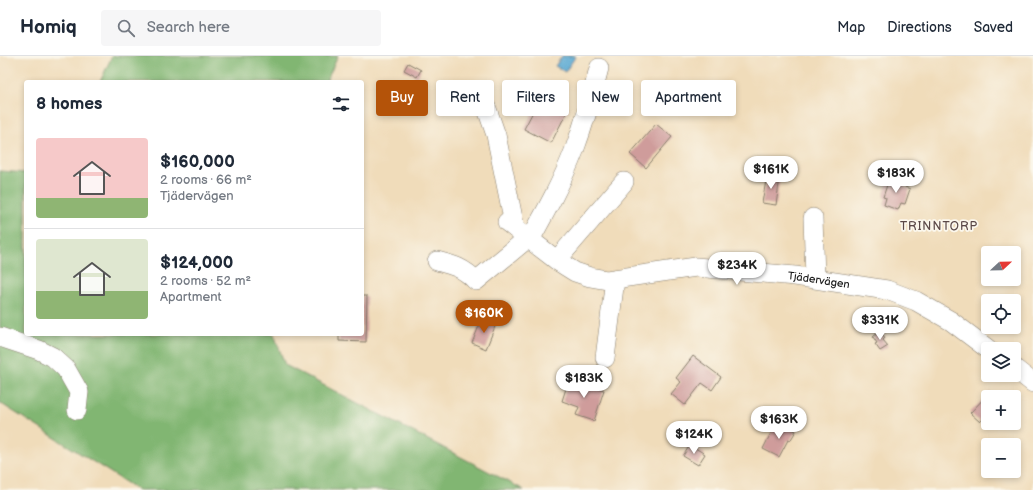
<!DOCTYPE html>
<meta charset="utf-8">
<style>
body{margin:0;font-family:"Balsamiq Sans",sans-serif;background:#f6f6f7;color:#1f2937;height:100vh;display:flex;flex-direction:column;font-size:15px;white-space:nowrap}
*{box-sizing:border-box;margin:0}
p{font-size:13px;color:#747a83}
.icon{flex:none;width:22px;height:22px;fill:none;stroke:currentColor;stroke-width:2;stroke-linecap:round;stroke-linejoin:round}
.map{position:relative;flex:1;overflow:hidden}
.side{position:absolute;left:24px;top:24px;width:340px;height:256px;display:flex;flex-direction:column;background:#fff;border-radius:4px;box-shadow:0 2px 6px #0003}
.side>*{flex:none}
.guide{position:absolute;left:376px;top:24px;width:380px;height:36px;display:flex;gap:8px}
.needle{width:26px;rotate:68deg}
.tools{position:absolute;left:981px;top:190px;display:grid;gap:8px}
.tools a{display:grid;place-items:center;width:40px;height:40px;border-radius:4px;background:#fff;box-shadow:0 2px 6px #0003;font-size:20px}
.price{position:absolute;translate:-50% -34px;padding:0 9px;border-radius:14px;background:#fff;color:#222;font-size:13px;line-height:26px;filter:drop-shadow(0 1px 2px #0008)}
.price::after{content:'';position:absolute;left:50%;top:24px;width:12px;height:9px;margin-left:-6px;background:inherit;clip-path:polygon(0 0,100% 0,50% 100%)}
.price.on{background:#b45309;color:#fff}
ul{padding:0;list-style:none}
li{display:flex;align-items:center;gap:12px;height:100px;padding:0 12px}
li+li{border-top:1px solid #e0e1e3}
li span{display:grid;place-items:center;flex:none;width:112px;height:80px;border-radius:4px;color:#555}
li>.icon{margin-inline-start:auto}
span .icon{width:48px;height:48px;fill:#fffc;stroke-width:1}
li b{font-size:17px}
h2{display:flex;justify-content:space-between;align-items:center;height:48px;padding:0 12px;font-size:17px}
.tag{padding:0 14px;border-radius:4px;background:#fff;box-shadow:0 2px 6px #0003;font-size:14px;line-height:36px}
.tag.on{background:#b45309;color:#fff}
header{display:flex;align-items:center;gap:24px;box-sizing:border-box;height:56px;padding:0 20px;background:#fff;border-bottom:1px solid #e0e1e3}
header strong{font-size:19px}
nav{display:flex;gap:22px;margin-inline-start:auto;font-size:14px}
.search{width:280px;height:36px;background:#f6f6f7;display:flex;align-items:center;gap:10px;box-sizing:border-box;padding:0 14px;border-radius:4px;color:#747a83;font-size:15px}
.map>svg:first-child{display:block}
</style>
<header>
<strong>Homiq</strong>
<div class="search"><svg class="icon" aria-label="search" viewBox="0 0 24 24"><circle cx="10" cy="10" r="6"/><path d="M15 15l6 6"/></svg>Search here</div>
<nav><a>Map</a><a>Directions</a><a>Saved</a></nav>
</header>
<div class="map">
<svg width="1033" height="434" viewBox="0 0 1033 434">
<rect width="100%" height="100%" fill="#fbf7ec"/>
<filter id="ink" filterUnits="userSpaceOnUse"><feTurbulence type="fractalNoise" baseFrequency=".025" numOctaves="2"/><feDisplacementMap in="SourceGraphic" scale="8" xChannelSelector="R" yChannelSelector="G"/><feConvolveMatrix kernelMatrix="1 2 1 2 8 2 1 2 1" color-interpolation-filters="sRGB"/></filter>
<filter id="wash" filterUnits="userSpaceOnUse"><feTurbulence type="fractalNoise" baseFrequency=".012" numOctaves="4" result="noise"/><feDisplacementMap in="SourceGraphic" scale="16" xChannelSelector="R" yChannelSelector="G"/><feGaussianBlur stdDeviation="0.9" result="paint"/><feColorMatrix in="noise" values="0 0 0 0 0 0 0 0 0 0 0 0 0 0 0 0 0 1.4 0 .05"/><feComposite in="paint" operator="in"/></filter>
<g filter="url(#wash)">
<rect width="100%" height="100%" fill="#f0dcba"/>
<g fill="#81b672" stroke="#4e6947">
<path d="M112,0h226l-12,26h-226z"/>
<path d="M0,115l26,2v161h248l11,31 239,125h-386l-138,-87z"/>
</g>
<path fill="#58a8d2" stroke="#3a6277" d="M562,0h14l-11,16 -10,-6z"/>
<g id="blocks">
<g fill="#cf9c9b">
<path d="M408,7l13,7 -4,7 -13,-7z"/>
<path d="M547,41l22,11 -18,35 -27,-14 13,-25 5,3z"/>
<path d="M656,68l16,13 -26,31 -16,-14z"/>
<path d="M767,119l13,2 -4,28 -14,-2z"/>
<path d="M895,122l12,5 -2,4 5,2 -5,15 -4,-1 -3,7 -14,-5 2,-7 -3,-1 5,-15 5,2z"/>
<path d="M362,240h5l-1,46 -27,-1v-7h23z"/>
<path d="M482,263l14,5 -10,25 -14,-6z"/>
<path d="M880,275l5,7 -2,2 5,6 -8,5 -5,-7 2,-1 -4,-6z"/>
<path d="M693,300l28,21 -9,13 -10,-7 -17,22 -14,-11 10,-12 -5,-4z"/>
<path d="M569,323l35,11 -10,31 -18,-6 3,-8 -17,-6z"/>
<path d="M990,336l5,5h-7v22l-3,-2 -5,5 -10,-9z"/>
<path d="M781,367l15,8 -6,10 -2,-1 -9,17 -16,-8 10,-20 4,2z"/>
<path d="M690,389l15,9 -7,11 -15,-9z"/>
</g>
</g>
</g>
<g filter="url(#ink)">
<use href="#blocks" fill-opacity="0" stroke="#867c6b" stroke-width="1"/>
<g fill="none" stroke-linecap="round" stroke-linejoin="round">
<defs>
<g id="minor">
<path d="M477,40l10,13 9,26 19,93"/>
<path d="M813,162l2,60"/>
<path id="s1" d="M507,166l52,40 16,10 15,5 17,3 89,-13 99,9 92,14 29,11 35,20 37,28"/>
<path d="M530,184c16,-29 32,-58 44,-89 10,-27 18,-55 25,-83"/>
<path d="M557,204l67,-78"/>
<path d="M437,205c16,4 27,7 39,20l52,-43"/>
<path d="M0,281l39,13 14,7 13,12 13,23 -2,18"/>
<path d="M605,302l10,-79"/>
<path d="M1014,312l19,15"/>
</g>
</defs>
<use href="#minor" stroke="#867c6b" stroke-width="20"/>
<use href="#minor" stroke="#fff" stroke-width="19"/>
</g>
</g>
<g text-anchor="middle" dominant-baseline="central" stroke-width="3.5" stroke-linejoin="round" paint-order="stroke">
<g font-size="11" fill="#1c1c1c" stroke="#fbf7ec">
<text stroke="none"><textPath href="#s1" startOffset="331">Tjädervägen</textPath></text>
</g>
<g font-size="12" letter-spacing="1" fill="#5b4948" stroke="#fbf7ec">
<text x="939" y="170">TRINNTORP</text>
</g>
</g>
</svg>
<div class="tools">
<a><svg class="needle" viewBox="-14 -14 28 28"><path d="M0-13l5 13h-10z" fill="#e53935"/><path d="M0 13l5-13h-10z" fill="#747a83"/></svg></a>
<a><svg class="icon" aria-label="locate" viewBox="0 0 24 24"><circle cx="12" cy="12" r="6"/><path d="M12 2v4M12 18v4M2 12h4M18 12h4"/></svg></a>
<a><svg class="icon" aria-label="layers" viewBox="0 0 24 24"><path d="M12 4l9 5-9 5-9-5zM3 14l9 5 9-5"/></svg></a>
<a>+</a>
<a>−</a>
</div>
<b class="price" style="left:771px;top:134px">$161K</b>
<b class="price" style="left:896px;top:138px">$183K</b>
<b class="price" style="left:737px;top:230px">$234K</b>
<b class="price on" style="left:484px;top:278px">$160K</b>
<b class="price" style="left:880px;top:285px">$331K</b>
<b class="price" style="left:584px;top:343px">$183K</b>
<b class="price" style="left:779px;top:384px">$163K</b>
<b class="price" style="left:694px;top:399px">$124K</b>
<div class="guide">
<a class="tag on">Buy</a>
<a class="tag">Rent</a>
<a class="tag">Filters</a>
<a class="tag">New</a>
<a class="tag">Apartment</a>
</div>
<section class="side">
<h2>8 homes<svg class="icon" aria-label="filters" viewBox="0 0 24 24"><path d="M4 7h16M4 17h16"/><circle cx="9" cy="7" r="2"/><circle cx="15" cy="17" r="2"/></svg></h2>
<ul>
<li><span style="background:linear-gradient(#f6c9c9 75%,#8fb573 0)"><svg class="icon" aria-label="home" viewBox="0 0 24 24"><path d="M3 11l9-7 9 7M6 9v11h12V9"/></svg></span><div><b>$160,000</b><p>2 rooms · 66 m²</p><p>Tjädervägen</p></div></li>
<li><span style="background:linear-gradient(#dfe7d0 65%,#8fb573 0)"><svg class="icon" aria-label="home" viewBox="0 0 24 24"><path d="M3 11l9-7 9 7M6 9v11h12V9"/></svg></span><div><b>$124,000</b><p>2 rooms · 52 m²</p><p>Apartment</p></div></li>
</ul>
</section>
</div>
